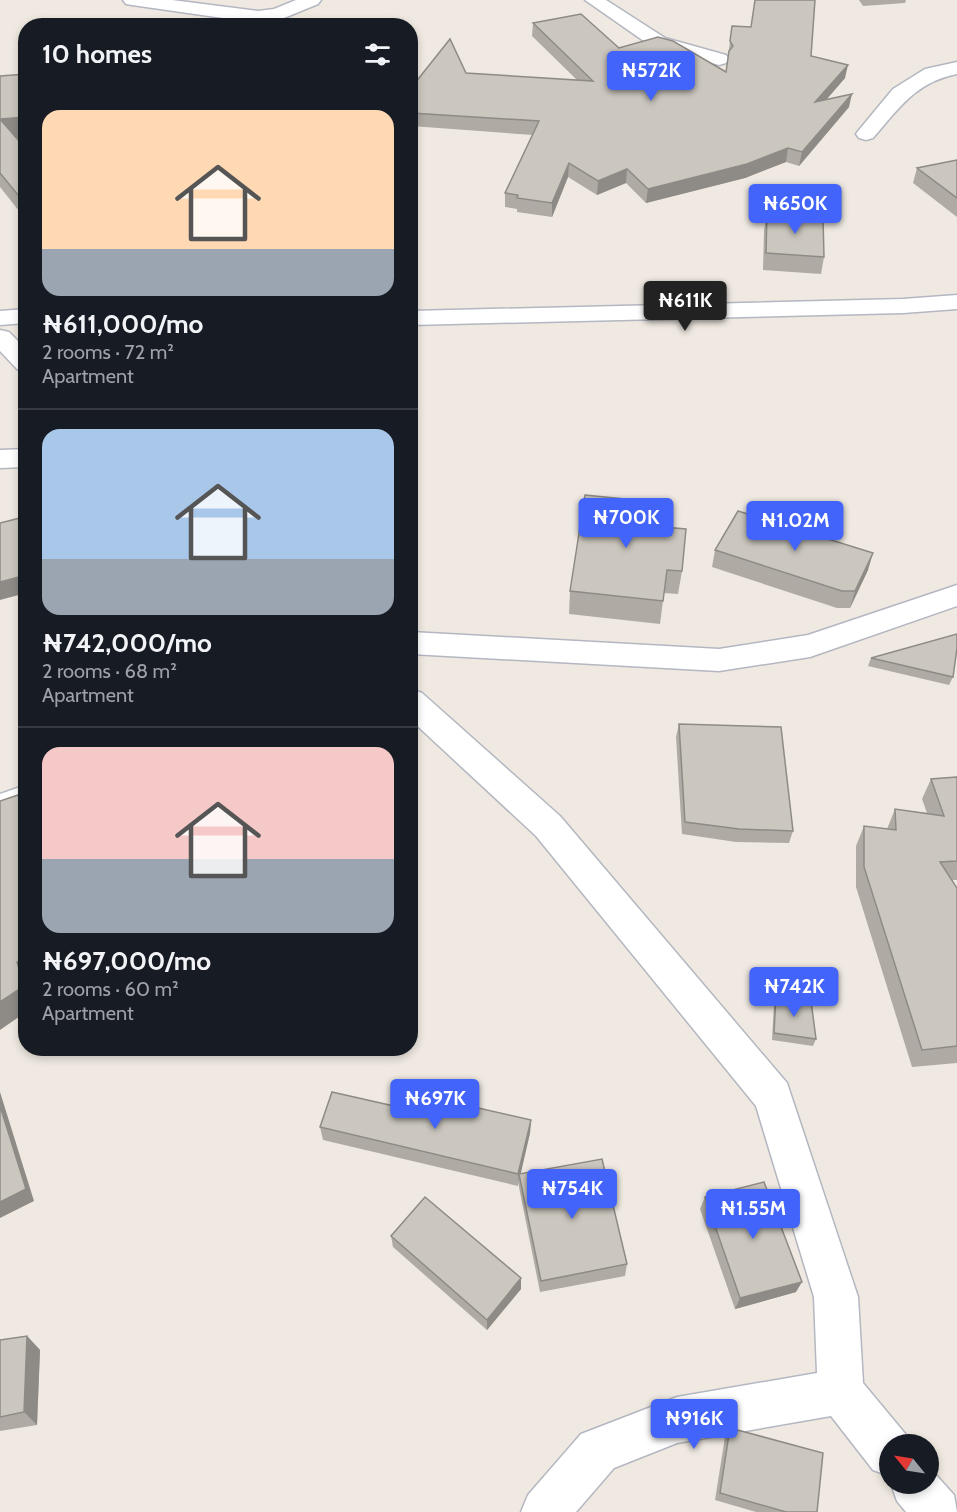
<!DOCTYPE html>
<meta charset="utf-8">
<style>
body{margin:0;font-family:Cabin,sans-serif;background:#242831;color:#f1f3f6;height:100vh;display:flex;flex-direction:column;font-size:22px;white-space:nowrap}
*{box-sizing:border-box;margin:0}
p{font-size:20px;color:#9ea1a6}
.icon{flex:none;width:33px;height:33px;fill:none;stroke:currentColor;stroke-width:2;stroke-linecap:round;stroke-linejoin:round}
.map{position:relative;flex:1;overflow:hidden}
.panel{position:absolute;left:18px;top:18px;width:400px;height:1038px;display:flex;flex-direction:column;background:#171b24;border-radius:24px;box-shadow:0 3px 9px #0003}
.panel>*{flex:none}
.needle{width:39px;rotate:300deg}
.buttons{position:absolute;left:879px;top:1434px;display:grid;gap:12px}
.buttons a{display:grid;place-items:center;width:60px;height:60px;border-radius:50%;background:#171b24;box-shadow:0 3px 9px #0003;font-size:30px}
.price{position:absolute;translate:-50% -51px;padding:0 14px;border-radius:6px;background:#4264fb;color:#fff;font-size:20px;line-height:39px;filter:drop-shadow(0 2px 3px #0008)}
.price::after{content:'';position:absolute;left:50%;top:36px;width:18px;height:14px;margin-left:-9px;background:inherit;clip-path:polygon(0 0,100% 0,50% 100%)}
.price.active{background:#222;color:#fff}
ul{padding:0;list-style:none}
li{display:grid;align-content:center;gap:12px;height:318px;padding:0 24px}
li+li{border-top:2px solid #363941}
li span{display:grid;place-items:center;height:186px;border-radius:18px;color:#555}
li>.icon{margin-inline-start:auto}
span .icon{width:108px;height:108px;fill:#fffc;stroke-width:1}
li b{font-size:26px}
h2{display:flex;justify-content:space-between;align-items:center;height:72px;padding:0 24px;font-size:26px}
.map>svg:first-child{display:block}
</style>
<div class="map">
<svg width="957" height="1512" viewBox="0 0 957 1512">
<rect width="100%" height="100%" fill="#efe9e1"/>
<g fill="none" stroke-linecap="round" stroke-linejoin="round">
<defs>
<g id="minor">
<path d="M123,0h49l86,11 16,-2 22,-9h25l-3,4 -34,14 -26,5 -126,-18 -6,-1z"/>
<path d="M585,0h21l59,38 61,17 3,4 -3,4 -7,2 -68,-19z"/>
<path d="M957,62v12c-41,8 -58,34 -84,64l-7,2 -7,-2 -3,-4 3,-4 34,-41 32,-20z"/>
<path d="M957,295v14l-54,4 -492,12v-14l492,-12z"/>
<path d="M26,309v14l-26,2v-14z"/>
<path d="M0,330l9,2 17,17v22l-9,-2 -17,-18z"/>
<path d="M26,449v18l-26,1v-18z"/>
<path d="M957,585v21l-147,51 -91,14 -308,-17v-22l308,17 89,-14z"/>
<path d="M411,689l11,4 138,123 227,267 71,214 5,86 44,53 3,8h-20v32l-17,-6 -42,-54 -154,27 -63,25 -38,44h-55l7,-17 53,-61 96,-37 140,-24 -3,-76 -58,-191 -220,-270 -125,-116z"/>
<path d="M26,785v27l-26,10v-28z"/>
<path d="M928,1466l26,29 3,17h-51l-9,-11 -6,-17h37z"/>
</g>
</defs>
<use href="#minor" stroke="#b4b7c1" stroke-width="3"/>
<use href="#minor" fill="#fff" fill-rule="evenodd"/>
</g>
<g fill="#afaba4">
<path d="M859,0h47l-1,3 -42,3z"/>
<path d="M533,23l86,25 107,24 6,-46 79,30 34,22 -18,21 22,8 -50,59 -13,-4 -41,16 -99,25 -20,-20 -29,12 -29,-18 -16,40 -35,-5v-3l-12,-2v-14l28,-58 -122,-9v-38l55,-15 111,7 -45,-44z"/>
<path d="M0,76l17,62 9,11v67h-3l-23,-29z"/>
<path d="M957,160v57l-44,-34 4,-15z"/>
<path d="M767,213l57,44 -3,17 -58,-4 1,-40z"/>
<path d="M663,527l19,44 -4,23 -14,-1 -4,31 -91,-10 1,-23z"/>
<path d="M715,550l153,20 -18,38h-13l-125,-41z"/>
<path d="M871,658l82,19 -4,8 -81,-19z"/>
<path d="M679,724l114,107 -4,12 -53,-1 -54,-8 -6,-97z"/>
<path d="M957,777v103h-5l5,8v175l-45,4 -56,-180v-41l8,-20 23,3 8,-20 32,4 -5,-14 9,-20z"/>
<path d="M776,995l40,44 -3,7 -41,-6 2,-37z"/>
<path d="M425,1113l106,7 -1,13 -10,41 107,90 -2,12 -85,16 -21,-105v-6l-1,5 -195,-46 -3,-13z"/>
<path d="M705,1197l91,95 -61,17 -35,-100z"/>
<path d="M391,1236l130,53 -34,41 -94,-83z"/>
<path d="M27,1336l13,14 -3,75 -37,6v-91z"/>
<path d="M730,1428l87,84h-61l-41,-12 10,-63z"/>
</g>
<g fill="#8e8b86">
<path d="M848,65l-3,13 -33,38 3,-14z"/>
<path d="M852,94l-3,13 -50,59 3,-14z"/>
<path d="M26,117v20l-20,3 -6,-21z"/>
<path d="M788,148l-2,14 -41,16 -99,25 2,-14z"/>
<path d="M569,163l-1,14 -16,40v-14z"/>
<path d="M627,169l-1,14 -29,12 1,-14z"/>
<path d="M26,193v23h-3l-5,-21z"/>
<path d="M873,553l-5,17 -18,38 5,-17z"/>
<path d="M26,575v18l-26,7v-18z"/>
<path d="M26,957v55l-26,18v-28l17,-40z"/>
<path d="M0,1092l34,109 -34,17z"/>
<path d="M531,1120l-1,13 -10,44 -1,-3 -1,12v-12z"/>
<path d="M521,1278v11l-34,41v-10z"/>
<path d="M802,1282l-6,10 -61,17 5,-11z"/>
<path d="M27,1336l13,14 -3,75 -13,-13z"/>
</g>
<g fill="#cbc7bf" stroke="#8e8b86" stroke-width="1.5">
<path d="M755,0h60l-4,56 37,9 -33,37 37,-8 -50,58 -14,-4 -41,16 -99,25 -21,-20 -29,12 -29,-18 -17,40 -35,-5 1,-3 -13,-2 34,-72 -128,-8v-25l39,-49 16,34 127,8 -60,-58 48,-9 38,34 39,-11 15,4 53,31 3,-21 4,-5 -3,-5 2,-15 19,1z"/>
<path d="M26,74v43l-26,2 26,30v44l-8,2 -18,-22v-97z"/>
<path d="M957,160v38l-40,-30z"/>
<path d="M767,213l56,5 1,39 -58,-4z"/>
<path d="M585,495l80,8 -2,24 23,2 -4,42 -15,-1 -4,31 -93,-10z"/>
<path d="M738,511l135,42 -18,38h-13l-127,-41z"/>
<path d="M20,518l6,19v38l-26,7v-59z"/>
<path d="M957,634v14l-4,29 -82,-19z"/>
<path d="M679,724l102,3 12,104 -54,-2 -54,-7z"/>
<path d="M957,777v84l-17,1 17,26v158l-35,4 -58,-183v-41l32,4 -1,-21 49,7 -13,-37z"/>
<path d="M18,795l8,20v142l-9,5 7,24 -24,16v-201z"/>
<path d="M776,995l35,6 5,38 -42,-6z"/>
<path d="M332,1092l93,21 5,-16 101,23 -13,54 -198,-47z"/>
<path d="M0,1106l26,83 -26,13z"/>
<path d="M602,1159l25,105 -86,17 -22,-107z"/>
<path d="M764,1182l38,100 -62,16 -35,-101z"/>
<path d="M425,1197l96,81 -34,42 -96,-84z"/>
<path d="M27,1336l-3,76 -24,5v-77z"/>
<path d="M730,1428l93,25 -6,59h-31l-66,-19z"/>
</g>
</svg>
<div class="buttons">
<a><svg class="needle" viewBox="-14 -14 28 28"><path d="M0-13l5 13h-10z" fill="#e53935"/><path d="M0 13l5-13h-10z" fill="#9ea1a6"/></svg></a>
</div>
<b class="price" style="left:651px;top:102px">₦572K</b>
<b class="price" style="left:795px;top:235px">₦650K</b>
<b class="price active" style="left:685px;top:332px">₦611K</b>
<b class="price" style="left:626px;top:549px">₦700K</b>
<b class="price" style="left:795px;top:552px">₦1.02M</b>
<b class="price" style="left:794px;top:1018px">₦742K</b>
<b class="price" style="left:435px;top:1130px">₦697K</b>
<b class="price" style="left:572px;top:1220px">₦754K</b>
<b class="price" style="left:753px;top:1240px">₦1.55M</b>
<b class="price" style="left:694px;top:1450px">₦916K</b>
<section class="panel">
<h2>10 homes<svg class="icon" aria-label="filters" viewBox="0 0 24 24"><path d="M4 7h16M4 17h16"/><circle cx="9" cy="7" r="2"/><circle cx="15" cy="17" r="2"/></svg></h2>
<ul>
<li><span style="background:linear-gradient(#ffd9b3 75%,#9aa5b1 0)"><svg class="icon" aria-label="home" viewBox="0 0 24 24"><path d="M3 11l9-7 9 7M6 9v11h12V9"/></svg></span><div><b>₦611,000/mo</b><p>2 rooms · 72 m²</p><p>Apartment</p></div></li>
<li><span style="background:linear-gradient(#a9c7e8 70%,#9aa5b1 0)"><svg class="icon" aria-label="home" viewBox="0 0 24 24"><path d="M3 11l9-7 9 7M6 9v11h12V9"/></svg></span><div><b>₦742,000/mo</b><p>2 rooms · 68 m²</p><p>Apartment</p></div></li>
<li><span style="background:linear-gradient(#f6c9c9 60%,#9aa5b1 0)"><svg class="icon" aria-label="home" viewBox="0 0 24 24"><path d="M3 11l9-7 9 7M6 9v11h12V9"/></svg></span><div><b>₦697,000/mo</b><p>2 rooms · 60 m²</p><p>Apartment</p></div></li>
</ul>
</section>
</div>
